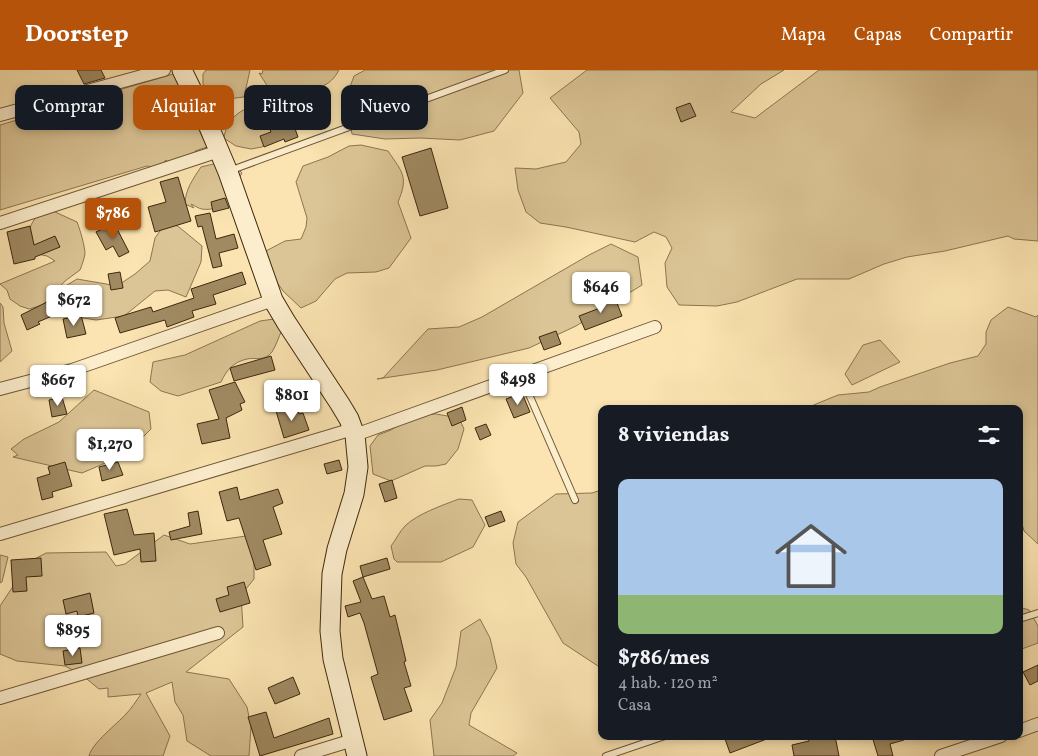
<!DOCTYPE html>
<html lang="es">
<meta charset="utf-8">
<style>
body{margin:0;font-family:Vollkorn,serif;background:#242831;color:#f1f3f6;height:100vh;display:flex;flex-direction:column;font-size:19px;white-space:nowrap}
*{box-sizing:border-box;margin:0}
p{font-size:16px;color:#9ea1a6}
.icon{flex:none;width:28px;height:28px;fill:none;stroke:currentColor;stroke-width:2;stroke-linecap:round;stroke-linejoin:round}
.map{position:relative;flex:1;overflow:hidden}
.panel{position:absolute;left:598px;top:335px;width:425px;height:335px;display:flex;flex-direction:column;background:#171b24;border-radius:10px;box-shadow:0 2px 8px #0003}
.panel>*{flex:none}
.top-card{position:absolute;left:15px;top:15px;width:475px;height:45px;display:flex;gap:10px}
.price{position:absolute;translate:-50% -42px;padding:0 11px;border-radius:5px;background:#fff;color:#222;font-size:16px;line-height:32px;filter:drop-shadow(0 1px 2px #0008)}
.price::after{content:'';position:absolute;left:50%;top:30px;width:15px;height:11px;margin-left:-8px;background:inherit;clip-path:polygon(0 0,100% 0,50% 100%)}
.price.selected{background:#b45309;color:#fff}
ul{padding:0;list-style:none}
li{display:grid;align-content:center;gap:10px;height:265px;padding:0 20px}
li span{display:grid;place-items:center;height:155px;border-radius:10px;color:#555}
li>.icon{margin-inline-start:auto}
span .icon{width:90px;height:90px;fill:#fffc;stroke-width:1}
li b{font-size:21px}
h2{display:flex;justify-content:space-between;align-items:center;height:60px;padding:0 20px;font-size:21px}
.chip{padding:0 18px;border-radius:10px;background:#171b24;box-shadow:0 2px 8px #0003;font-size:18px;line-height:45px}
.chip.selected{background:#b45309;color:#fff}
header{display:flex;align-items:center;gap:30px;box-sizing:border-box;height:70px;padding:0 25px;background:#b45309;color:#fff}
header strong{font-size:24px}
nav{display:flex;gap:28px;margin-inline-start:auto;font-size:18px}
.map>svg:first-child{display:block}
</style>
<header>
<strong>Doorstep</strong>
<nav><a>Mapa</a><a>Capas</a><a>Compartir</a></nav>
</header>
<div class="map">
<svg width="1038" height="686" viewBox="0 0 1038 686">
<rect width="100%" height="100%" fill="#fbe4b1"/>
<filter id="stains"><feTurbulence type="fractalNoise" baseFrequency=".004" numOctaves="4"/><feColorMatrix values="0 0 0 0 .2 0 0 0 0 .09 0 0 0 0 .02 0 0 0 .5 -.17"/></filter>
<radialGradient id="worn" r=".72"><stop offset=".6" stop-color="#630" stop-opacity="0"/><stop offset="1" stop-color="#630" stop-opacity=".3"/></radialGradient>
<g fill="#dbc495" stroke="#8c7650">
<path d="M206,0h44l-6,27 -26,3 -15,-16v-10z"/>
<path d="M263,0h76c-9,17 -22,20 -40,18l-9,9 14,10 2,8 -26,12 -18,20 -11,2 -15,-3 -14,-9h2c5,-28 30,-32 54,-38l-8,-9 -11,-17 3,1z"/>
<path d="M365,0h154l4,23 -29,38 -34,9 -40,-2 -35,1 -33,-5 -6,-36 8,-22z"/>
<path d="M587,0h197l-23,14 -30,28 24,6 64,-48h219v171l-24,-2 -6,-3 -63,15 -38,6 -23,7 -35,15h-52l-60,23 -20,4 -38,-1 -12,-18 -2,-24 7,-15 -6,-11 -12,-5 -19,10 -69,-15 -26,-4 -14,-11 -8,-22 -3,-22 21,1 30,-7 15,-18 -2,-12 -29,-34z"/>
<path d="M173,4l34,73 -12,4 -1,5 -24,8 -4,-4 -8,8 -11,-2 -147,44v-85z"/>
<path d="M361,75l27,6c14,21 21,25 10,51l13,36 -22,30 -13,4 -29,1 -12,6 -19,22 -15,7 -18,-17 -7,-10 -12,-29 21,-11 16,-2 5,-12 1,-9 -11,-36 7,-16 25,-9 21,-11z"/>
<path d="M230,90l12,13c-9,16 -18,40 -40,36 -3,0 -8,-4 -11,-5l3,4 -9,-4c0,-14 8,-25 16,-37z"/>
<path d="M42,139l11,2 24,11c3,7 8,25 8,32 -1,5 -3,11 -5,16l-15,11 -22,24 -14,4 -9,-3 -10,-7 -3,-9 -7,-6 55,-23 -8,-5 -10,-2c-12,-23 -10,-25 5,-45z"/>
<path d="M167,151l12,6 23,19 -1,16 -15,35 -18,-7 -13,1 -31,25 -28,4 -19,-3 -8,-4 -14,-15 4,-8 18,-11 35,6 8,-1 15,-10 15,-13 5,-23z"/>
<path d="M611,174l27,13 4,28 -66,41 -47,22 -92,22 -60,9 6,-1 45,-49 31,-2 23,-10 107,-62z"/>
<path d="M0,233l3,4 1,16 8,28 -12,11z"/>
<path d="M1008,237l28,10 2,-2v229l-14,-13 -5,-18v-104h-89l-8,-3 -17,3h-101l34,-14 31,-3 11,-5 70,-24 28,-7 8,-12v-12l5,-12z"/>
<path d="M274,249l8,11c-3,6 -6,16 -10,22 -8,10 -16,5 -25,7 -14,3 -21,12 -26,23l-43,14 -17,-5 -11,-9 3,-20 32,-7 75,-34z"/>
<path d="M880,270l20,22 -48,23 -7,-11 18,-29z"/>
<path d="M94,320l55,22 2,17 -18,18 -16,11 -35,15 -69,-16 5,-2 -7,-6 13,-10 35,-17z"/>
<path d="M436,344l23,4 5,11 -6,20 -12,15 -10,2h-11l-34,15 -18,-7 -3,-28 8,-11 13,-5 24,-15z"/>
<path d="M601,420v178l-38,-25 -37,-66 -10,-13 -3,-21 5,-21 38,-28 36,-1z"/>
<path d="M459,429l13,1 13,25 -12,22 -32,15h-44l-3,-3 -3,-13c5,-6 8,-14 14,-20 12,-12 38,-21 54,-27z"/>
<path d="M164,465l26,9 56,-8 8,11v32l-13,16 2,32 -57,45 43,7 18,28 4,20 -2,29h-38l-24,-15 -4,-26 -8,-13 -3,-20 -26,11 24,43 -7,20h-74c3,-13 28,-32 37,-42 6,-6 10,-13 15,-20l-33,3v-9l-9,1 -17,-14 -17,-9 -48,-5 -17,-7v-48l29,-44 17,-9 60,-1 10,14 9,-2z"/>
<path d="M0,485l8,2 -6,25 -2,1z"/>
<path d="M1019,537l10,3 9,16v17l-19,7z"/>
<path d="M480,549l10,19 7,30 -26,45 -2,12 48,28 -4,3h-79l-4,-36 12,-17 14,-36 5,-36z"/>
</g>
<g fill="#a08a62" stroke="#3e280c">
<path d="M77,0h24l4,8 -21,6z"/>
<path d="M313,17l15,31 -13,7 -16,-31z"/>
<path d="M690,33l6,13 -15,6 -5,-14z"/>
<path d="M293,53l5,14 -13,5 -1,-3 -20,8 -4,-11 11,-4 -2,-5 9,-3 2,3z"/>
<path d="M431,78l17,60 -28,8 -18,-59z"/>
<path d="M178,107l13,44 -36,11 -7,-25 18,-5 -6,-20z"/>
<path d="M225,128l4,10 -16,4 -2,-10z"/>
<path d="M210,143l6,26 18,-5 4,14 -19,5 3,13 -9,2 -11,-42 -4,1 -3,-11z"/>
<path d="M114,153l15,29 -10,5 -6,-11 -7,4 -10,-18z"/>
<path d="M30,156l4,19 21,-9 5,11 -25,10v2l-21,5 -7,-32z"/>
<path d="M120,202l3,16 -12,2 -3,-16z"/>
<path d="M242,202l4,12 -33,11 3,9 -24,7 2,6 -27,10 -2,-7 -45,13 -5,-15 36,-11 2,5 41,-14 -3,-9z"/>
<path d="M615,228l7,18 -37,14 -6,-14 21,-8 -2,-4z"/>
<path d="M47,232l5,14 -14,6 2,2 -13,6 -6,-15z"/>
<path d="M81,245l5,19 -19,4 -4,-19z"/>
<path d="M556,261l5,13 -17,6 -5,-13z"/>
<path d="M271,286l4,14 -41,11 -4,-13z"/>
<path d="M235,312l10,20 -5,2 2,6 -16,8 4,20 -28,6 -5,-20 22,-5 -10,-29z"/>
<path d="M522,323l8,19 -16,6 -8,-19z"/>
<path d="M62,327l5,17 -15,3 -3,-17z"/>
<path d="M296,335l3,9 4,-1 6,17 -25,8 -8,-27z"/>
<path d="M462,337l4,13 -14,6 -5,-13z"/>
<path d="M486,354l5,11 -11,5 -5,-12z"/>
<path d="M339,390l3,10 -15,4 -3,-10z"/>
<path d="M65,392l7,24 -20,6 1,5 -11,3 -5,-22 13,-4 -2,-7z"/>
<path d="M118,392l5,13 -21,6 -3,-14z"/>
<path d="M392,410l5,18 -12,4 -6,-18z"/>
<path d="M237,417l3,13 38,-11 5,14 -10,4 9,27 -19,6 8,25 -15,5 -17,-52 -12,3 -8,-29z"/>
<path d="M127,439l7,26 20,-2 2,28 -15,1 -1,-13 -26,6 -10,-41z"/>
<path d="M198,441l4,23 -31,6 -2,-8 21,-6 -2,-13z"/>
<path d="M501,441l4,10 -16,6 -4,-10z"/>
<path d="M41,488l1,18 -16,1 1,14 -14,1 -2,-32z"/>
<path d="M387,488l3,11 -27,8 -3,-11z"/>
<path d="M363,507l9,22 12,-3 6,21 5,-2 11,46 -2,1 7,24 -7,2 8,23 -28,9 -13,-43 7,-3 -14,-51 -4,-10 -12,4 -3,-11 16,-4 -8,-21z"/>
<path d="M244,512l6,21 -30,9 -4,-13 13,-4 -2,-8z"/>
<path d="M90,523l4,20 -16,4 -1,-6 -11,3 -3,-14z"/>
<path d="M80,578l2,15 -17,2 -2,-14z"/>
<path d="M1038,595v16l-8,4 -7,-13z"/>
<path d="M293,607l7,17 -25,10 -7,-16z"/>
<path d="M266,642l8,26 55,-20 4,16 -73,22 -12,-39z"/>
<path d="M724,666h47l1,1 -42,16z"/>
<path d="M808,666h27l4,20h-45l-2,-11 17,-4z"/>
<path d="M872,666h31l1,4 -14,4 3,12h-15z"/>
</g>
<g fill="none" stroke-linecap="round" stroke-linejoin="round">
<defs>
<g id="service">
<path d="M229,101l276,-101"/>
<path d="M521,306l54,124"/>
<path d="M1019,549l19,-6"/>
<path d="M606,686l59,-20"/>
</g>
<g id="minor">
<path d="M0,45l164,-45"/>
<path d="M0,153l219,-72"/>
<path d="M0,319l72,-19 201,-70"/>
<path d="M355,365l300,-108"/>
<path d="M0,464l353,-105"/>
<path d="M0,628l218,-65"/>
<path d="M1019,661l19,-7"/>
<path d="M301,686l52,-16"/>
<path d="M941,686l60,-20"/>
</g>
<path id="secondary" d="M182,0l22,45 24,57 45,128 13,22 54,82 9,15 6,16 3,32 -4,27 -17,55 -5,25 -2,57 3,28 24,97"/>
</defs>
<use href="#service" stroke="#6d5735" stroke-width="8"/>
<use href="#minor" stroke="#6d5735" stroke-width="14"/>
<use href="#secondary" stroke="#3e280c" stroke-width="21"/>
<use href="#service" stroke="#fcedcc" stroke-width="6"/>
<use href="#minor" stroke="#fcedcc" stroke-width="12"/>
<use href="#secondary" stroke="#fcedcc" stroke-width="19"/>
</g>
<rect width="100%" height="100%" filter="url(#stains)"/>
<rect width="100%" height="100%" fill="url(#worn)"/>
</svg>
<b class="price selected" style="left:113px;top:170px">$786</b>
<b class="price" style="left:601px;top:244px">$646</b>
<b class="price" style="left:74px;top:257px">$672</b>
<b class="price" style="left:518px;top:336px">$498</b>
<b class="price" style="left:58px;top:337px">$667</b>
<b class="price" style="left:292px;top:352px">$801</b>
<b class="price" style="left:110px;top:401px">$1,270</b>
<b class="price" style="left:73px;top:587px">$895</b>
<div class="top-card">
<a class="chip">Comprar</a>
<a class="chip selected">Alquilar</a>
<a class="chip">Filtros</a>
<a class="chip">Nuevo</a>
</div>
<section class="panel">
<h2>8 viviendas<svg class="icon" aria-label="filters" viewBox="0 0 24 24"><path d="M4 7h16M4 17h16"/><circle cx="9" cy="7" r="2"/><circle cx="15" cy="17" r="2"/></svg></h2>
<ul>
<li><span style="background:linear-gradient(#a9c7e8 75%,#8fb573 0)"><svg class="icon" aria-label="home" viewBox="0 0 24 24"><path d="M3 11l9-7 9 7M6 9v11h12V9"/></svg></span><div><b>$786/mes</b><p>4 hab. · 120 m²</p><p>Casa</p></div></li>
</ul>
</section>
</div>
